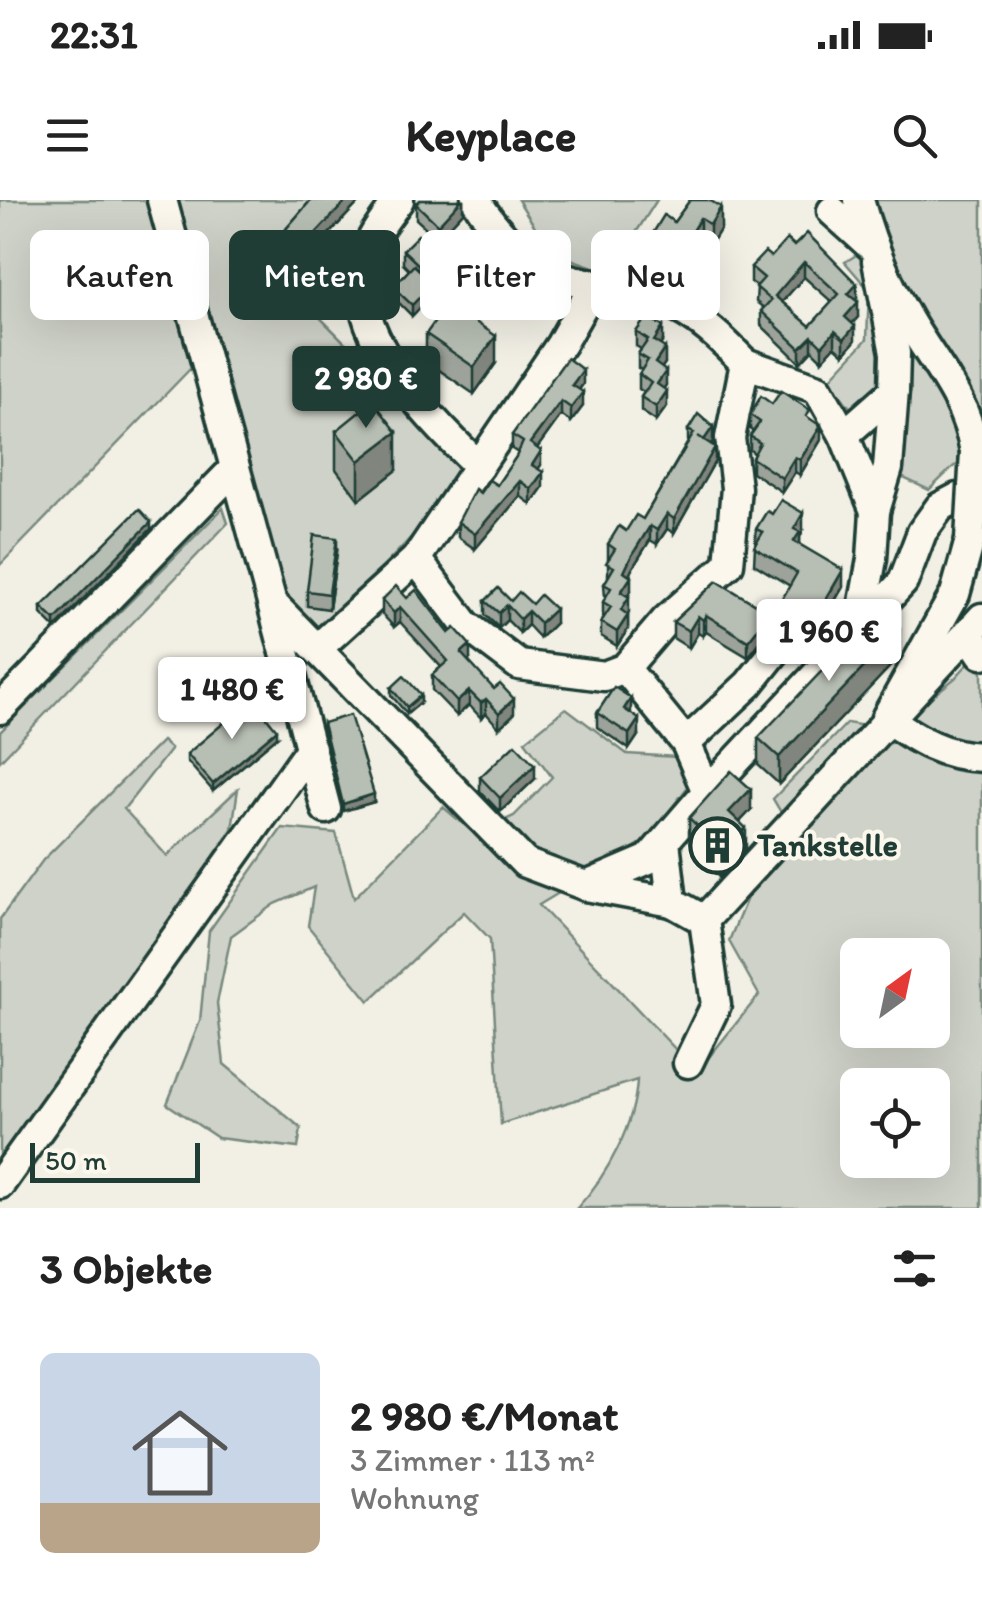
<!DOCTYPE html>
<html lang="de">
<meta charset="utf-8">
<style>
body{margin:0;font-family:Itim,sans-serif;background:#f6f6f6;color:#222;height:100vh;display:flex;flex-direction:column;font-size:38px;white-space:nowrap}
*{box-sizing:border-box;margin:0}
p{font-size:32px;color:#767676}
.icon{flex:none;width:55px;height:55px;fill:none;stroke:currentColor;stroke-width:2;stroke-linecap:round;stroke-linejoin:round}
.map{position:relative;height:1008px;overflow:hidden}
.drawer{display:flex;flex-direction:column;background:#fff;flex:1}
.drawer>*{flex:none}
.top-card{position:absolute;left:30px;top:30px;width:922px;height:90px;display:flex;gap:20px}
.needle{width:65px;rotate:33deg}
.tools{position:absolute;left:840px;top:738px;display:grid;gap:20px}
.tools a{display:grid;place-items:center;width:110px;height:110px;border-radius:15px;background:#fff;box-shadow:0 10px 40px #0002;font-size:50px}
.scale{position:absolute;left:30px;bottom:25px;width:170px;box-sizing:border-box;padding-left:10px;border:5px solid #1f3d34;border-top:0;font-size:28px;line-height:35px;white-space:nowrap;color:#1f3d34;-webkit-text-stroke:8px #fbf7ec;paint-order:stroke}
.price{position:absolute;translate:-50% -85px;padding:0 22px;border-radius:10px;background:#fff;color:#222;font-size:32px;line-height:65px;filter:drop-shadow(0 2px 5px #0008)}
.price::after{content:'';position:absolute;left:50%;top:60px;width:30px;height:22px;margin-left:-15px;background:inherit;clip-path:polygon(0 0,100% 0,50% 100%)}
.price.on{background:#1f3d34;color:#fff}
ul{padding:0;list-style:none}
li{display:flex;align-items:center;gap:30px;height:250px;padding:0 40px}
li+li{border-top:2px solid #e0e0e0}
li span{display:grid;place-items:center;flex:none;width:280px;height:200px;border-radius:15px;color:#555}
li>.icon{margin-inline-start:auto}
span .icon{width:120px;height:120px;fill:#fffc;stroke-width:1}
li b{font-size:42px}
h2{display:flex;justify-content:space-between;align-items:center;height:120px;padding:0 40px;font-size:42px}
.chip{padding:0 35px;border-radius:15px;background:#fff;box-shadow:0 10px 40px #0002;font-size:35px;line-height:90px}
.chip.on{background:#1f3d34;color:#fff}
.status{display:flex;justify-content:space-between;align-items:center;height:70px;padding:0 50px;background:#fff;direction:ltr}
.status svg{height:28px;fill:currentColor}
header{display:flex;justify-content:space-between;align-items:center;height:130px;padding:0 40px;background:#fff;font-size:45px;font-weight:700}
.map>svg:first-child{display:block}
</style>
<div class="status"><b>22:31</b><svg viewBox="0 0 49 12"><path d="M0 12V9h3v3zM5 12V6h3v6zM10 12V3h3v9zM15 12V0h3v12zM26 1h20v11H26zM47 4h2v5h-2z"/></svg></div>
<header><svg class="icon" aria-label="menu" viewBox="0 0 24 24"><path d="M4 6h16M4 12h16M4 18h16"/></svg>Keyplace<svg class="icon" aria-label="search" viewBox="0 0 24 24"><circle cx="10" cy="10" r="6"/><path d="M15 15l6 6"/></svg></header>
<div class="map">
<svg width="982" height="1008" viewBox="0 0 982 1008">
<rect width="100%" height="100%" fill="#f2f0e5"/>
<filter id="ink" filterUnits="userSpaceOnUse"><feTurbulence type="fractalNoise" baseFrequency=".01" numOctaves="2"/><feDisplacementMap in="SourceGraphic" scale="20" xChannelSelector="R" yChannelSelector="G"/><feConvolveMatrix kernelMatrix="1 2 1 2 8 2 1 2 1" color-interpolation-filters="sRGB"/></filter>
<g filter="url(#ink)">
<g fill="#cfd2c8" stroke="#77887e" stroke-width="2.5" fill-rule="evenodd">
<path d="M0,0h147l45,167 -192,198z"/>
<path d="M178,0h140l-37,41 -3,34 184,186 -44,69 -99,104 -35,-41z"/>
<path d="M518,0h139l-47,73 -59,-21z"/>
<path d="M873,0h109v257l-28,9 -25,24 -34,-16 9,-74 -50,13 -25,-33 38,-41 2,-49 -24,-28 39,-24z"/>
<path d="M223,308l5,15 -228,238v-29z"/>
<path d="M982,448v560h-405c30,-32 58,-84 60,-128l-136,44 -11,-185 -26,-27 -95,89 -61,-75 6,-39 -39,17 -44,32 -14,67 7,61 77,64 -3,20 -80,-10 -51,-34 33,-83 9,-90 73,-103 54,5 18,65 89,-91 32,27 39,-18 38,-39 -27,-36 41,-33 61,46 50,3 16,23 -45,59 -109,66 158,167 62,-77 -30,-54 53,-127 -9,-15 74,-76 43,7 65,-52zM858,755h74v75h-74zM858,885h74v75h-74z"/>
<path d="M162,541l9,8 -47,60 43,47 71,-67 -6,40 -177,266 -55,73v-249l43,-59z"/>
</g>
<g fill="none" stroke-linecap="round" stroke-linejoin="round">
<defs>
<g id="minor">
<path d="M162,0l110,403 253,260 61,23 63,-27 58,-67 -21,-49 -61,-75"/>
<path d="M399,0c-12,17 -30,38 -35,59 -19,75 66,161 115,207"/>
<path d="M476,0c27,44 67,79 119,84"/>
<path d="M859,0c12,43 27,82 50,121 27,46 57,77 66,131"/>
<path d="M832,11l39,35"/>
<path d="M875,311l-31,-76 50,-44"/>
<path d="M970,340l-15,54 -69,124c32,22 57,38 96,39"/>
<path d="M416,359l50,66 53,40 85,11 21,-8 41,-48 63,-56 7,-76 -6,-50 15,-75 73,26 26,46"/>
<path d="M272,403l54,206"/>
<path d="M860,424l12,-65 3,-48 13,-43 6,-77 1,-38 -18,-92"/>
<path d="M968,433l14,21"/>
<path d="M319,447l97,-88 145,-215 34,-60c74,13 98,25 150,79"/>
<path d="M0,509l235,-241"/>
<path d="M686,543l63,-59 28,-35"/>
<path d="M707,592l196,-210 19,-50 18,-25 17,-9 25,2"/>
<path d="M665,641l7,61 32,18 278,-302"/>
<path d="M586,686l86,16"/>
<path d="M688,863l28,-58 -12,-85"/>
<path d="M0,984l311,-436"/>
</g>
</defs>
<use href="#minor" stroke="#1f3d34" stroke-width="35"/>
<use href="#minor" stroke="#fbf7ec" stroke-width="28"/>
<defs>
<path id="minor-bridge" d="M970,340l5,-88"/>
</defs>
<use href="#minor-bridge" stroke="#1f3d34" stroke-width="35" stroke-linecap="butt"/>
<use href="#minor-bridge" stroke="#fbf7ec" stroke-width="28"/>
</g>
<g fill="#9da39a" stroke="#1f3d34" stroke-width="2.5" fill-rule="evenodd">
<path d="M311,0h50l-53,57 24,38 -13,13 -38,-37v-14l9,-10 -4,-4v-14z"/>
<path d="M463,0v12l-25,27 -22,-20v-15z"/>
<path d="M690,0l31,28 -11,18 -10,-7 -28,45 -16,-10v-18l-3,-2v-21l21,-11z"/>
<path d="M787,39l70,59 -1,2 2,17 -6,7 3,17 -11,13 -9,-8 -13,14 -10,-10 -12,13 -39,-38v-14l3,-3 -8,-6 1,-16 -6,-4v-15l20,-10zM804,77l28,25 -22,24 -28,-24z"/>
<path d="M403,50l37,20 -10,10 3,14 -21,22 -19,-19v-10l16,-17 -6,-6z"/>
<path d="M636,132l27,9 -3,4 5,18 -4,5 5,17 -3,4 4,17 -11,15 -15,-10v-14l3,-5 -5,-3v-15l3,-4 -4,-2v-14l3,-5 -5,-3z"/>
<path d="M426,134l70,29 -22,31 -48,-33z"/>
<path d="M583,184l-4,6 4,16 -12,16 -10,-7 -24,33 4,17 -3,4 5,18 -12,17 -11,-8 -45,53 -17,-12v-15l22,-29 17,-8 19,-28 2,-4 -6,-4v-14z"/>
<path d="M772,204l38,15 11,21 -21,35 -5,-3 -13,20 -30,-20v-14l2,-5 -4,-3v-14l3,-4 -3,-3v-14z"/>
<path d="M688,230l25,11 -2,3 4,17 -41,72 -7,-4 -10,15 -7,-4 -18,29 -3,6 2,16 -3,5v33l-11,17 -16,-10v-14l3,-5 -1,-1v-14l2,-4 -1,-14 4,-6v-34l35,-25 45,-77z"/>
<path d="M336,231l61,39 -38,30 -23,-31z"/>
<path d="M151,329l-96,99 -14,-14v-7z"/>
<path d="M756,329l47,1 -3,7v8l43,42 -43,73 -7,-4 -4,-20 -10,-4 -15,5 -16,20 -42,-25 -3,4 -5,-3 -9,15 -16,-10v-16l44,-41 56,34 17,-29 -36,-22z"/>
<path d="M337,352l-8,57 -22,-3v-15z"/>
<path d="M407,398l63,61 -2,2 46,53 -15,14 -13,-15 -5,5 -12,-13 -12,11 -25,-26v-15l9,-8 -41,-45 -6,5 -12,-13v-14z"/>
<path d="M485,401h26l21,3 23,19 -15,15 -12,-13 -8,8 -13,-13 -8,8 -14,-13z"/>
<path d="M900,456l-121,128 -21,-19v-27z"/>
<path d="M391,488l30,14 -14,12 -16,-19z"/>
<path d="M597,513h33l9,21 -10,15 -32,-22z"/>
<path d="M323,523l51,79 -31,9 -20,-81z"/>
<path d="M277,537l-64,54 -26,-30v-7z"/>
<path d="M480,577l55,2 -35,33 -20,-21z"/>
<path d="M751,610l-11,12 6,27 -27,28 -19,-17v-11l-11,-10v-21z"/>
</g>
<g fill="#80857d" stroke="#1f3d34" stroke-width="2.5">
<path d="M347,0h14l-57,60v-14z"/>
<path d="M461,0h2v12l-25,27v-14z"/>
<path d="M721,7v21l-11,18v-21z"/>
<path d="M700,18v21l-28,45v-21z"/>
<path d="M440,56v14l-15,15v-14z"/>
<path d="M804,62v15l-29,33v-14z"/>
<path d="M332,81v14l-13,13v-14z"/>
<path d="M433,83v11l-21,22v-11z"/>
<path d="M857,84v14l-9,10v-14z"/>
<path d="M858,102v15l-13,14v-14z"/>
<path d="M855,126v15l-11,13v-15z"/>
<path d="M663,127v14l-9,14v-14z"/>
<path d="M835,131v15l-13,14v-14z"/>
<path d="M496,136v27l-22,31v-27z"/>
<path d="M812,136v14l-12,13v-15z"/>
<path d="M665,148v15l-10,15v-15z"/>
<path d="M583,170v14l-11,15v-14z"/>
<path d="M666,171v14l-9,14v-15z"/>
<path d="M667,191v15l-11,15v-14z"/>
<path d="M583,192v14l-12,16v-14z"/>
<path d="M561,201v14l-31,43v-15z"/>
<path d="M821,226v14l-21,35v-15z"/>
<path d="M713,227v14l-9,13v-14z"/>
<path d="M397,232v38l-38,30v-39z"/>
<path d="M715,247v14l-41,72v-14z"/>
<path d="M541,251v14l-9,14v-14z"/>
<path d="M795,257v15l-13,20v-14z"/>
<path d="M543,272v15l-12,17v-15z"/>
<path d="M520,281v15l-45,53v-15z"/>
<path d="M803,313v17l-3,7v12l-6,9v-29z"/>
<path d="M667,314v15l-10,15v-14z"/>
<path d="M151,322v7l-96,99v-8z"/>
<path d="M650,326v14l-18,29 -8,17v-14l8,-17z"/>
<path d="M337,338v14l-8,57v-15z"/>
<path d="M843,370v17l-43,73v-16z"/>
<path d="M631,377v14l-10,16v-15z"/>
<path d="M629,397v15l-8,12v-14z"/>
<path d="M507,405v15l-8,8v-15z"/>
<path d="M400,407v15l-6,5v-14z"/>
<path d="M555,409v14l-15,15v-15z"/>
<path d="M528,411v14l-8,8v-14z"/>
<path d="M628,415v14l-11,17v-14z"/>
<path d="M706,415v17l-3,4v-16z"/>
<path d="M779,415v17l-15,5 -16,20v-16l16,-20z"/>
<path d="M698,416v17l-9,15v-17z"/>
<path d="M900,429v27l-121,128v-27z"/>
<path d="M470,445v14l-9,8v-14z"/>
<path d="M469,491v14l-12,11v-14z"/>
<path d="M421,495v7l-14,12v-7z"/>
<path d="M631,498v15l-7,-4z"/>
<path d="M486,499v14l-5,5v-15z"/>
<path d="M514,499v15l-15,14v-15z"/>
<path d="M639,519v15l-10,15v-15z"/>
<path d="M277,530v7l-64,54v-7z"/>
<path d="M535,565v14l-35,33v-14z"/>
<path d="M751,589v21l-22,23v-21z"/>
<path d="M374,594v8l-31,9v-7z"/>
<path d="M746,628v21l-27,28v-21z"/>
</g>
<g fill="#b7beb3" stroke="#1f3d34" stroke-width="2.5" fill-rule="evenodd">
<path d="M311,0h36l-43,46 -18,-17z"/>
<path d="M420,0h41l-23,25 -22,-21z"/>
<path d="M690,0h19l12,7 -11,18 -10,-7 -28,45 -16,-10 9,-13 -12,-7 11,-18 10,7z"/>
<path d="M807,33l50,51 -9,10 10,8 -13,15 10,9 -11,13 -9,-8 -13,15 -10,-10 -12,12 -39,-37 10,-11 -15,-13 8,-9 -13,-11 14,-15 6,5 16,-18 7,7zM804,62l35,32 -29,32 -35,-30z"/>
<path d="M418,35l22,21 -15,15 -22,-21z"/>
<path d="M294,43l38,38 -13,13 -38,-37z"/>
<path d="M414,65l19,18 -21,22 -19,-18z"/>
<path d="M448,103l48,33 -22,31 -48,-33z"/>
<path d="M647,116l16,11 -9,14 11,7 -10,15 11,8 -9,13 10,7 -11,16 -15,-10 10,-14 -12,-9 9,-14 -10,-6 10,-14 -12,-8z"/>
<path d="M567,158l16,12 -11,15 11,7 -12,16 -10,-7 -31,42 11,8 -9,14 11,7 -12,17 -11,-8 -45,53 -17,-12 17,-33 5,4 9,-13 8,5 19,-28 7,-15 -11,-7z"/>
<path d="M781,191l29,19 -4,6 15,10 -21,34 -5,-3 -13,21 -30,-20 8,-15 -10,-7 10,-14 -10,-7 11,-19 11,8z"/>
<path d="M373,201l24,31 -38,29 -23,-30z"/>
<path d="M698,214l15,13 -9,13 -6,-4 17,11 -41,72 -7,-5 -10,16 -7,-4 -18,29 -8,17 7,5 -10,15 8,5 -8,13 7,5 -11,17 -16,-10 10,-15 -8,-5 8,-14 -7,-4 10,-17 -8,-4 9,-14 -7,-5 11,-18 7,5 10,-16 7,4 51,-86 -6,-3z"/>
<path d="M781,300l22,13 -9,16 6,3 -6,9 49,29 -43,74 -7,-5 -4,-20 -10,-4 -15,6 -16,20 -42,-26 -3,5 -5,-4 -9,15 -16,-9 44,-41 56,34 24,-42 -43,-26 9,-15 -7,-3 11,-18 5,3z"/>
<path d="M139,309l12,13 -96,98 -14,-13z"/>
<path d="M314,335l23,3 -8,56 -22,-3z"/>
<path d="M396,386l11,12 9,-8 33,43 6,-5 15,17 -9,8 33,36 6,-5 14,15 -15,14 -13,-14 -5,4 -12,-12 -12,11 -25,-27 16,-14 -48,-54 -6,6 -12,-13z"/>
<path d="M498,388l13,13 8,-9 13,12 8,-9 15,14 -15,14 -12,-12 -8,8 -13,-14 -8,8 -14,-12z"/>
<path d="M880,410l20,19 -121,128 -21,-19z"/>
<path d="M404,476l17,19 -14,12 -16,-19z"/>
<path d="M614,487l17,11 -7,11 15,10 -10,15 -32,-21z"/>
<path d="M252,499l25,31 -64,54 -26,-30z"/>
<path d="M350,515l24,79 -31,10 -20,-81z"/>
<path d="M515,544l20,21 -35,33 -20,-21z"/>
<path d="M731,571l20,18 -22,23 17,16 -27,28 -19,-18 5,-5 -16,-15z"/>
</g>
</g>
<defs>
<symbol id="building-ring" viewBox="-11 -11 22 22"><circle r="9.5" fill="#fbf7ec" stroke="#1f3d34" stroke-width="1.5"/><path d="M-4-6H4V6H1V3H-1V6H-4ZM-2.5-4.3h1.7v1.8h-1.7ZM.8-4.3h1.7v1.8H.8ZM-2.5-1h1.7V.8h-1.7ZM.8-1h1.7V.8H.8Z" fill="#1f3d34"/></symbol>
</defs>
<g fill-rule="evenodd">
<use href="#building-ring" x="686" y="614" width="63" height="63"/>
</g>
<g text-anchor="middle" dominant-baseline="central" stroke-width="8" stroke-linejoin="round" paint-order="stroke">
<g font-size="32" font-weight="bold" fill="#1f3d34" stroke="#fbf7ec" text-anchor="start">
<text x="757" y="645">Tankstelle</text>
</g>
</g>
</svg>
<div class="tools">
<a><svg class="needle" viewBox="-14 -14 28 28"><path d="M0-13l5 13h-10z" fill="#e53935"/><path d="M0 13l5-13h-10z" fill="#767676"/></svg></a>
<a><svg class="icon" aria-label="locate" viewBox="0 0 24 24"><circle cx="12" cy="12" r="6"/><path d="M12 2v4M12 18v4M2 12h4M18 12h4"/></svg></a>
</div>
<div class="scale">50 m</div>
<b class="price on" style="left:366px;top:231px">2 980 €</b>
<b class="price" style="left:829px;top:484px">1 960 €</b>
<b class="price" style="left:232px;top:542px">1 480 €</b>
<div class="top-card">
<a class="chip">Kaufen</a>
<a class="chip on">Mieten</a>
<a class="chip">Filter</a>
<a class="chip">Neu</a>
</div>
</div>
<section class="drawer">
<h2>3 Objekte<svg class="icon" aria-label="filters" viewBox="0 0 24 24"><path d="M4 7h16M4 17h16"/><circle cx="9" cy="7" r="2"/><circle cx="15" cy="17" r="2"/></svg></h2>
<ul>
<li><span style="background:linear-gradient(#c9d6e8 75%,#b9a48a 0)"><svg class="icon" aria-label="home" viewBox="0 0 24 24"><path d="M3 11l9-7 9 7M6 9v11h12V9"/></svg></span><div><b>2 980 €/Monat</b><p>3 Zimmer · 113 m²</p><p>Wohnung</p></div></li>
</ul>
</section>
